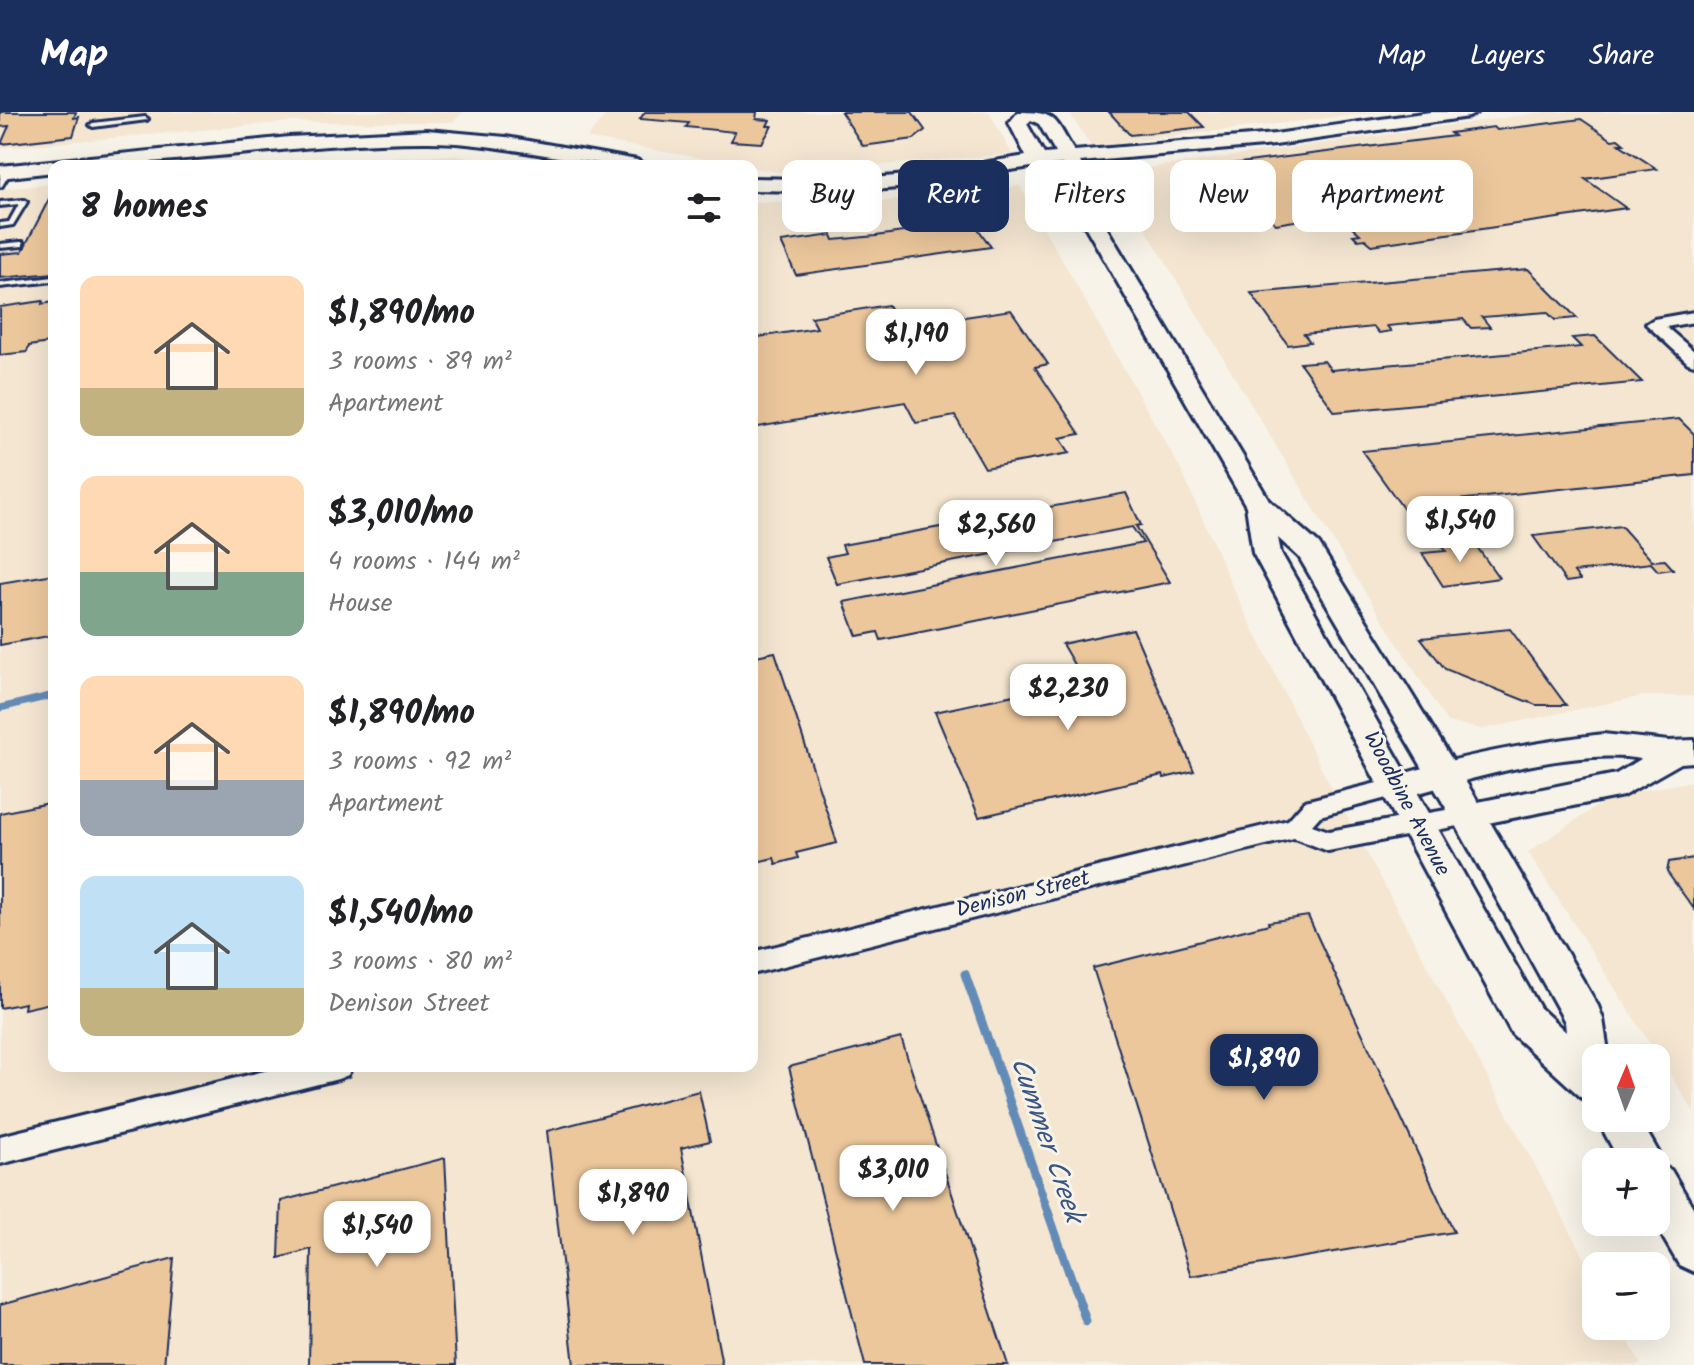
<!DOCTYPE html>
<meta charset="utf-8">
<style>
body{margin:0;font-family:Kalam,sans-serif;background:#f2f2f2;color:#202124;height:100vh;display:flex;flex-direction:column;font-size:30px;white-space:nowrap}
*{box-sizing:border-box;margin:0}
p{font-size:26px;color:#757577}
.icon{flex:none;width:44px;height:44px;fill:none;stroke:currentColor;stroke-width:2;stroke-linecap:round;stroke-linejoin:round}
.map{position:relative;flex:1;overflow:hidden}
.sheet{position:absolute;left:48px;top:48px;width:710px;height:912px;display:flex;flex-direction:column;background:#fff;border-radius:16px;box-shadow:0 8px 32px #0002}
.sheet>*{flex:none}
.hud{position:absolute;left:782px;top:48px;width:760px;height:72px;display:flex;gap:16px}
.needle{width:52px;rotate:2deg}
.buttons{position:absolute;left:1582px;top:932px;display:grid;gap:16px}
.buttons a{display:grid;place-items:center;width:88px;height:88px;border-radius:16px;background:#fff;box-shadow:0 8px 32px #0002;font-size:40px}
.price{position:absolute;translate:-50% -68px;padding:0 18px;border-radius:16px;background:#fff;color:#222;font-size:26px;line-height:52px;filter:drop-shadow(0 2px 4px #0008)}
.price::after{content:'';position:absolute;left:50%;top:48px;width:24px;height:18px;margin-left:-12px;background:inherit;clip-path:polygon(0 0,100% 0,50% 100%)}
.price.on{background:#1b2f5e;color:#fff}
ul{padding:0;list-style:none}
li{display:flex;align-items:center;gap:24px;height:200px;padding:0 32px}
li span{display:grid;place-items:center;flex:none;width:224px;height:160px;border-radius:16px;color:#555}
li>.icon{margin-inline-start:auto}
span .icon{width:96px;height:96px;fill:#fffc;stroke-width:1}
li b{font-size:34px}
h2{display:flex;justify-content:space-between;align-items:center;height:96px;padding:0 32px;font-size:34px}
.chip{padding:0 28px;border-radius:16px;background:#fff;box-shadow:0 8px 32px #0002;font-size:28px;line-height:72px}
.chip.on{background:#1b2f5e;color:#fff}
header{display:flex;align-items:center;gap:48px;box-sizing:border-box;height:112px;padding:0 40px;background:#1b2f5e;color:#fff}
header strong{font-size:38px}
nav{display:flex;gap:44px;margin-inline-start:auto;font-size:28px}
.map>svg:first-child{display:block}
</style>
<header>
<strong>Map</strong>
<nav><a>Map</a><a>Layers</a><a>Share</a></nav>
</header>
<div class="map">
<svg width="1694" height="1253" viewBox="0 0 1694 1253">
<rect width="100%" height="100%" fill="#f7f3e8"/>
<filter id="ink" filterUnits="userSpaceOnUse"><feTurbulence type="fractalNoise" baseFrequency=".0125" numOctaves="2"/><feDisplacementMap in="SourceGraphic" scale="16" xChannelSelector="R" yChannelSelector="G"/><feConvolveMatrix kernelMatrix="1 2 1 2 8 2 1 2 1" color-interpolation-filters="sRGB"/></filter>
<g filter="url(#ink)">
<g fill="#f4e6d1">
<path d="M0,0h463l-10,10h-164l-289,26z"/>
<path d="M608,0h381l23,42 -228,19 -197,-35z"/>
<path d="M1069,0h308l-286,34z"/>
<path d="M1545,0h149v584h-51l-161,33 -35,-7 -107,-170 -228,-379z"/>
<path d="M452,43l61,11h-276z"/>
<path d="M54,72v882h698v-864l135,-1 133,-15 161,284 52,118 90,184 273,507v47h25l20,39h-1641v-1176z"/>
<path d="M1694,669v331l-166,-260 84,-56z"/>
</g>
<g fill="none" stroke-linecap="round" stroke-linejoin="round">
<path stroke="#648bb7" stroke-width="7" d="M0,596l54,-13"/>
<path stroke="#648bb7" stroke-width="9" d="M965,862l121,347"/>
</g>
<g fill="#ecc79c" stroke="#1b2f5e" stroke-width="2">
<path d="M0,0h76l-2,6 5,-1 -6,19 -72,8 8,-18 -9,1z"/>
<path d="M645,0h112l-1,7 14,1 -3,6h5l-10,17 -31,-2 4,-9 -49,-5 3,-4 -49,-4z"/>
<path d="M841,0h71l13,18 -11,9 -51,7z"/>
<path d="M1109,0h80l15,15 -74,8z"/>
<path d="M1581,7l31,21 6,-1 6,5h-5l38,25 -72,10 41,29 -254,37 -7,-6 -7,1 -5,-5 7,-1 -22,-20 -62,10 -8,-7 -52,7 -32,-33 27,-4 -6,-6 24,-3 -12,-12 15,-2 222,-28 -4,-3 44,-6 3,3z"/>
<path d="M50,85h4v76l-54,5v-24l22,-2z"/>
<path d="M969,104l22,31 -195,28 -15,-33 51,-7 2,5 42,-4 47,-7 -4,-6z"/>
<path d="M1528,157l49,49 -22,2 -8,-8 -65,5 8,10 -19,1 -8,-9 -76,7 4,5 -12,2 -5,-6 -70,7 6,8 -22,3 -37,-52z"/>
<path d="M43,189l-1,3 12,-2v23l-5,18 -20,3 -2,6 -27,3v-48z"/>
<path d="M888,193l6,11 44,-7 7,11 66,-10 37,54 -13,3 45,67 -20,4 10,15 -85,15 -30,-52 -39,7 -11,-21 -153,26v-90l65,-10 -6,-11z"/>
<path d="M1595,224l47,46 -307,30 -35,-49 24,-2 7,9 250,-23 -9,-9z"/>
<path d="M1679,307l15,15v41l-266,28 9,12 -27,3 -48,-67z"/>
<path d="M1126,381l15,32 -5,1 34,56 -289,58 -3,-8 -21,4 -13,-34 299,-59 -11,-16 -295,57 -11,-27 19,-4 -3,-8z"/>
<path d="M1621,414l31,35 13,-1 8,9 -15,2 -7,-8 -77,9 6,8 -14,2 -33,-46z"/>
<path d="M1462,428l5,8 10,-1 22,31 -56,8 -21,-33 24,-2 -6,-9z"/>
<path d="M54,462v61l-54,10v-62z"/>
<path d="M1133,517l61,142 -30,7 -1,-3 -184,42 -44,-105 148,-32 -21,-36z"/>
<path d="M1510,517l56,76h-30l-91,-36 -24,-31z"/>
<path d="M752,531l4,13 19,-4 62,191 -41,10 2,5 -22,6 -2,-6 -22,5z"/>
<path d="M54,690v194l-3,7 -27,6 1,-6 -25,5v-195z"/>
<path d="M1694,746v51l-27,-37 2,-10z"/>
<path d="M1308,804l146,316 -263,44 -98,-308 176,-44 -1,-2z"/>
<path d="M901,926l107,327h-143l-76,-298z"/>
<path d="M699,979l11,50 -29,7 41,217h-148l-27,-234z"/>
<path d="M445,1046l11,207h-147l2,-116 -32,9 2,-57z"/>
<path d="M174,1146l-10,107h-164v-60z"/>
</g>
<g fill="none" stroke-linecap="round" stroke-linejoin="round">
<defs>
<g id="service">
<path d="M145,5l3,2 -1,1 -54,7 -3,-2 3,-2z"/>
<path d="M6,58l5,1 -9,15 -2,1v-8z"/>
<path d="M24,88l3,2 -14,23 -13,2v-4l9,-1 10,-18 -19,2v-4z"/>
<path d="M20,130h3v4l-23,2v-4z"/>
<path d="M54,165v4l-54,6v-4z"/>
</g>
<g id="minor">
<path d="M1694,200v10l-28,5 28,24v14l-6,-2 -42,-39 8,-5z"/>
<path d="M1397,666l8,3 3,6 -3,6 -85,23 -8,9 17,6 139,-25 8,2 4,7 -4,7 -8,2 -140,27 -34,-13 -542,136v-22l536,-132 17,-19z"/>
<path d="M285,954h67l-4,9 -10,4 -338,85v-28z"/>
</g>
<path id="tertiary" d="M1603,622l66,7 25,-1v22l-13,1 -58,33 -155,31 -10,-3 -5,-9 5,-9 158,-32 25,-15c-69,-12 -175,22 -244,40l-10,-4 -4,-8 4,-8c69,-23 144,-36 216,-45z"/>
<g id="secondary">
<path d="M1018,0c40,0 36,7 56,39l201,-17 155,-22h48l-9,5 -194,28 -195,17 29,47 -6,13 166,278 50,44 161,261 118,201 5,13 6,39h-13v45l-14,-5 -70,-64 -259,-481 -7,-47 -161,-280 -27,-12 -26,-47 -88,12 -9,6 -86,7 -97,-2v-12l97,2 58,-5 119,-19 -17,-33zM1031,8l8,4 17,29 -12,1 -17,-30zM1062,52l27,45 -2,3 -14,-6 -23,-41zM1278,426l21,19 157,268 109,197 1,10 -26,-24 -259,-455z"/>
<path d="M427,18l79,7 131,23 10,6c-75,0 -148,-25 -223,-24 -124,0 -246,24 -370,24v6l-54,6v-12l289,-29z"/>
<path d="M1596,1005l43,1 25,44 -2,4 9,4 23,39v63l-15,-7 -25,-43 2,-60h-36z"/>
</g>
</defs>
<use href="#service" stroke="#1b2f5e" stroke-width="6"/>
<use href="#minor" stroke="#1b2f5e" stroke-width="6"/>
<use href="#tertiary" stroke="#1b2f5e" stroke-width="6"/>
<use href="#secondary" stroke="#1b2f5e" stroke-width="6"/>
<use href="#service" fill="#f7f3e8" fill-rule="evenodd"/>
<use href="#minor" fill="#f7f3e8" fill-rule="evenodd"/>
<use href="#tertiary" fill="#f7f3e8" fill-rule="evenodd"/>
<use href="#secondary" fill="#f7f3e8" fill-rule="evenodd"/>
</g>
</g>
<g text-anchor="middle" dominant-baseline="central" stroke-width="6" stroke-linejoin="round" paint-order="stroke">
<g font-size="22" fill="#1b2f5e" stroke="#f7f3e8">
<text transform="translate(1406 692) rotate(62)">Woodbine Avenue</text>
<text transform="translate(1023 783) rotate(-14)">Denison Street</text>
</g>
<g font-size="28" font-style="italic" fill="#3a5583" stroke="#f7f3e8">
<text transform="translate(1046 1028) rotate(71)">Cummer Creek</text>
</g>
</g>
</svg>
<div class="buttons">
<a><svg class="needle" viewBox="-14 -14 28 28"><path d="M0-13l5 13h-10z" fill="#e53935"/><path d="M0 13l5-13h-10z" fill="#757577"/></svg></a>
<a>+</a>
<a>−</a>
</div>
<b class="price" style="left:916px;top:265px">$1,190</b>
<b class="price" style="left:1460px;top:452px">$1,540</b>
<b class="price" style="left:996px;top:456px">$2,560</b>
<b class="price" style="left:1068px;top:620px">$2,230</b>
<b class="price on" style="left:1264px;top:990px">$1,890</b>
<b class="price" style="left:893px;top:1101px">$3,010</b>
<b class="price" style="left:633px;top:1125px">$1,890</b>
<b class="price" style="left:377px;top:1157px">$1,540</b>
<div class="hud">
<a class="chip">Buy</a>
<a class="chip on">Rent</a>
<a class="chip">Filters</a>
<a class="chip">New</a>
<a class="chip">Apartment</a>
</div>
<section class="sheet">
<h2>8 homes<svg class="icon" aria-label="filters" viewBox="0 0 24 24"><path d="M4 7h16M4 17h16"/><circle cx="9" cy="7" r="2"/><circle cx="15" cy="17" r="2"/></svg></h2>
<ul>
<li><span style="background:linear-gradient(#ffd9b3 70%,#c2b280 0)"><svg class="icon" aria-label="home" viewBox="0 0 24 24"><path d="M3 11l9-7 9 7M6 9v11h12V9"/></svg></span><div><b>$1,890/mo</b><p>3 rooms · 89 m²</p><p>Apartment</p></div></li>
<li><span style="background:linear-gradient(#ffd9b3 60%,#7fa58c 0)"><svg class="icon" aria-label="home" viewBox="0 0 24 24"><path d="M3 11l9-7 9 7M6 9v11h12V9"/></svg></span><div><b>$3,010/mo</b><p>4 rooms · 144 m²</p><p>House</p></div></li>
<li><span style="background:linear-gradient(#ffd9b3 65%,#9aa5b1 0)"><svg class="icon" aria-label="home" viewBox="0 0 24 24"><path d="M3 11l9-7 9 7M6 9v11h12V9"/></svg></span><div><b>$1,890/mo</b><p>3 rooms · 92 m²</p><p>Apartment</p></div></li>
<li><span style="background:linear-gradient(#bfe0f5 70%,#c2b280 0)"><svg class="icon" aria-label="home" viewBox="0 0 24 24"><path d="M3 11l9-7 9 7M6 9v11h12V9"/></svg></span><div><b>$1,540/mo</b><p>3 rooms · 80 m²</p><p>Denison Street</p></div></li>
</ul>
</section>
</div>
